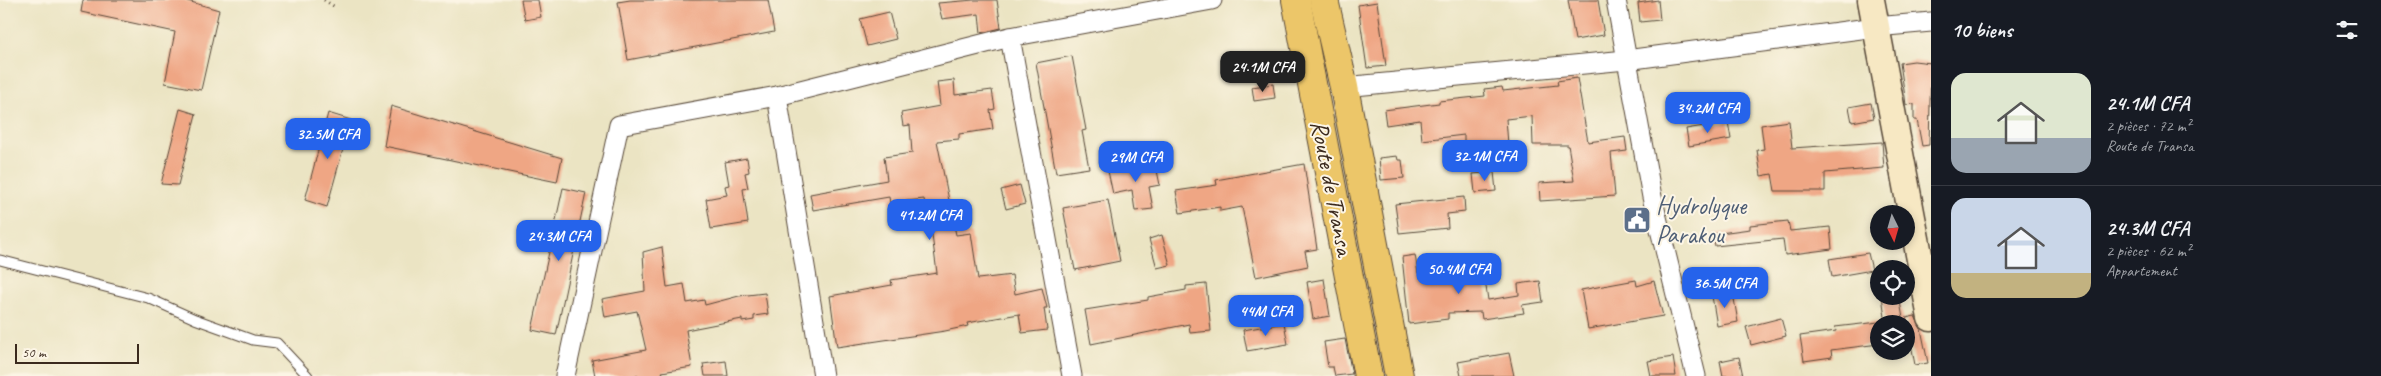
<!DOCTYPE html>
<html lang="fr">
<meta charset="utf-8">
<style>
body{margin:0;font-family:Caveat,sans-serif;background:#242831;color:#f1f3f6;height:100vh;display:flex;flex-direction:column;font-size:19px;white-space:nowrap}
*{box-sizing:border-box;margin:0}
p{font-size:16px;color:#9ea1a6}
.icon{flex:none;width:28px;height:28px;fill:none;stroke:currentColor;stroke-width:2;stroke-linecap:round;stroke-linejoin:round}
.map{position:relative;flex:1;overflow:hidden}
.sheet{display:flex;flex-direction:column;background:#171b24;width:450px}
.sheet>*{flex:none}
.needle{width:32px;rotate:175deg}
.buttons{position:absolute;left:1870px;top:205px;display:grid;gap:10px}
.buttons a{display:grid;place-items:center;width:45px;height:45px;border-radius:50%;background:#171b24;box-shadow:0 2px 8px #0003;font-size:25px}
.scale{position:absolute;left:15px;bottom:12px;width:124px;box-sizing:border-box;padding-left:5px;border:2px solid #3b2a1e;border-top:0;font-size:14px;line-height:18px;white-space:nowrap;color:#3b2a1e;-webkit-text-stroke:4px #fcf5e5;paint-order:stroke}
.price{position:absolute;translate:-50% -42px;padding:0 11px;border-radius:10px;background:#2563eb;color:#fff;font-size:16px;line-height:32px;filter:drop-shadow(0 1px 2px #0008)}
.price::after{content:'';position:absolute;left:50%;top:30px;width:15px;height:11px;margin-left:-8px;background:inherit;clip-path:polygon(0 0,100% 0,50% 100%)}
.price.on{background:#222;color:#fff}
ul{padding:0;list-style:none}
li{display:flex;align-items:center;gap:15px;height:125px;padding:0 20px}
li+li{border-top:1px solid #363941}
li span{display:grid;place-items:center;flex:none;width:140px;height:100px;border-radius:15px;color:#555}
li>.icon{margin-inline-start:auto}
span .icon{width:60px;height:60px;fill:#fffc;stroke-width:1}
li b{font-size:21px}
h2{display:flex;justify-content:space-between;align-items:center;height:60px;padding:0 20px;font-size:21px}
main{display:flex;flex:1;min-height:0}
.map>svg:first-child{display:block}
</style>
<main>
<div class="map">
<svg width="1931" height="376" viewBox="0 0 1931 376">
<rect width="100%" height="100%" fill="#fcf5e5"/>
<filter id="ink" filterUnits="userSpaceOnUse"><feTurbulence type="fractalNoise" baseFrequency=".02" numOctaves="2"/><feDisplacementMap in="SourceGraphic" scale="10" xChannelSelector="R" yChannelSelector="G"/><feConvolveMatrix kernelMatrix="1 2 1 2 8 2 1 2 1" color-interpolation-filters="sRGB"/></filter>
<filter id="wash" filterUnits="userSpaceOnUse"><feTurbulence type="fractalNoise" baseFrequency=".0096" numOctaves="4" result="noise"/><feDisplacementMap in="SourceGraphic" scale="20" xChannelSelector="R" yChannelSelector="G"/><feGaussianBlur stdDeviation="1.12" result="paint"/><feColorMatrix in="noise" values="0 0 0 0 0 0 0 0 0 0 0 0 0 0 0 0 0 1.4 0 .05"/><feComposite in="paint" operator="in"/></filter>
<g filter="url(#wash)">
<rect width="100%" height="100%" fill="#ebe4c3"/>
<g id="blocks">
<g fill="#efa684">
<path d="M83,0h101l35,10 -18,80 -36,-7 10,-51 -94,-20z"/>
<path d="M521,0h17l3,17 -16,3z"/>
<path d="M630,0h138l6,32 -146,28 -10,-58z"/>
<path d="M974,0h23l4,28 -20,5 -2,-19 -37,5 -4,-16z"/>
<path d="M1568,0h30l6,35 -29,5z"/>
<path d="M1658,0l2,20 -20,2 -2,-19z"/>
<path d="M1377,2l9,64 -19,2 -9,-63z"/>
<path d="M889,12l7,27 -29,7 -7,-27z"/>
<path d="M1072,56l14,74 -4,1 7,37 -33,5 -20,-110z"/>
<path d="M1914,61l17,2 -2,82 -7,1 -5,-26h-3v-16l-8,1 -1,-8 -5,-34z"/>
<path d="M1577,78l11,64 37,-5 2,14 -16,2 4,43 -75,5 -1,-18 35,-2 -6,-36h-35l-1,-29 -26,3 2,25 -44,2v-11l-42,5 -2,-20 -34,5 -2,-15 55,-7v-2l46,-5 -1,-7 18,-2 1,4 55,-6 -1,-4z"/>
<path d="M954,80l1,15 37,-5 3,19 -5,1 3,19 -34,5v5l-22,2 19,94 15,-2 7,46 34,-4 3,19 27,-6 5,20h-3l3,22 -25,3 -3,-19 -52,9 1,3 -23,5 -108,16 -7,-51 62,-11 -1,-5 46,-7 -9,-68h-3l-1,-6 -34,4 -1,-6 -76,13 -3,-16 77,-14 -3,-23 28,-4 -2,-28 -7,1 -2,-13 39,-7 -3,-24z"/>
<path d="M1273,84l2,14 -21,3 -2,-14z"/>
<path d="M1871,103l3,15 -22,4 -3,-15z"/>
<path d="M391,106l171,52 -5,24 -173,-36z"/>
<path d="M180,109l16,5 -18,71 -17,-1z"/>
<path d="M328,113l23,7 -24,87 -22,-7z"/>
<path d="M1789,121l3,27 90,-6 2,26 -59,5v18h-50l-3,-17 -11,2 -4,-26 7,-1 -3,-24z"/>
<path d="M1728,122l3,17 -42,7 -3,-17z"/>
<path d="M1397,156l1,4h4l2,18 -23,2 -2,-22z"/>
<path d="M747,158l2,14 -4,1 3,15 -5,1 5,34 -37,6 -5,-30 21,-4 -2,-9 4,-1 -4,-23z"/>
<path d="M1155,161l5,24 -11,2 4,22 -18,2 -3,-21 -19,4 -5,-23z"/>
<path d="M1304,164l13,85 -12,2 3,15 -52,11 -14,-70 -22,4v-4l-40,6 -4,-22 41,-6 -1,-5z"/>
<path d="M1494,172l2,19 -21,2 -2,-19z"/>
<path d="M1020,185l5,19 -19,5 -5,-19z"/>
<path d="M563,188l23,5 -30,142 -24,-5z"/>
<path d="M1464,197l1,15 -18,2 1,14 -49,5 -4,-29z"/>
<path d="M1108,200l12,61 -45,9 -12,-62z"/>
<path d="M1788,221l2,10 40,-4 2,22 -47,6 -2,-16 -68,7 -2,-12 37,-5v-4z"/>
<path d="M1162,235l8,30 -13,3 -8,-29z"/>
<path d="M662,247l5,40 17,-3 3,19 17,-3 1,5 34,-9 26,-3 3,21 -14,2v4l-12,2v-3l-56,11 6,37 -30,5 1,2 -10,2h-58l-3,-16 54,-10 -9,-39 -32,6 -3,-18 43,-8 -2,-39z"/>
<path d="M1868,253l4,17 -40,7 -3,-18z"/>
<path d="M1415,255l3,18 25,-3 1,8 40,-5 4,27 31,-5 -1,-11 22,-3 3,21 -21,3 2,8 -42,6 -1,-7 -33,1v6l-39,5 -7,-67z"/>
<path d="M1324,279l6,37 -17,3 -6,-37z"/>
<path d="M1636,280l1,6 17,-5 9,35 -75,13 -7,-39z"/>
<path d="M1206,284l5,47 -21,2 -1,-9 -98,20 -6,-34 63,-10v-3l38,-7v-4z"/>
<path d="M1733,293l5,29 -21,4 -5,-30z"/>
<path d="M1882,296h17l5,28h-18z"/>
<path d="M1915,316l6,13 7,34 -13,2 -9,-47z"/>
<path d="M1781,318l5,18 -35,9 -5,-18z"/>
<path d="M1879,322v22l-48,6 1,7 -28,4 -4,-25 36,-5 -1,-4z"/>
<path d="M1284,323l4,21 -41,7 -4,-21z"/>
<path d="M1345,339l7,35 -17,2 -2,-9h-5l-4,-25z"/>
<path d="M1509,353l5,23h-53l-3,-14z"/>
<path d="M1673,357l3,19h-25l-3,-15z"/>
<path d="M1739,357l4,19h-20l-3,-15z"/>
<path d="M726,361l2,15h-23l-2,-12z"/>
</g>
</g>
</g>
<g filter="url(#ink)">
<use href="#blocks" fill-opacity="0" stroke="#554637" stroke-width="1"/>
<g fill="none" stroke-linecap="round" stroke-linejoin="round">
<defs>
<path id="lane" d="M0,260l148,38 47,21 58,21 24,3 31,33"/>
<g id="street">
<path d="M1616,0l36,197 44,179"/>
<path d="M1010,37l62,339"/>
<path d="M1344,87l282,-27 250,-33 55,-5"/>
<path d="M777,96l46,280"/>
<path d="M565,376l54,-251 158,-29 233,-59 202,-37"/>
</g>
<path id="secondary" d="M1871,0l60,318"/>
<g id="primary">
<path d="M1296,0l72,376"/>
<path d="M1324,0l20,87 55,289"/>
</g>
</defs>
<use href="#lane" stroke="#554637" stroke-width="11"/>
<use href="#street" stroke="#554637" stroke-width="21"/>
<use href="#secondary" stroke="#554637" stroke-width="29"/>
<use href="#primary" stroke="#554637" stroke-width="30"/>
<path stroke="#554637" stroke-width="3" stroke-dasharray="1 4" stroke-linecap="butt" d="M324,0l11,7"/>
<use href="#lane" stroke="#fff" stroke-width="9"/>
<use href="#street" stroke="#fff" stroke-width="19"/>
<use href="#secondary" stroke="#f7e8c3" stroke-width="26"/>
<use href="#primary" stroke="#ecc669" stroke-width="28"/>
</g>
</g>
<defs>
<symbol id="civic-square" viewBox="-11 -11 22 22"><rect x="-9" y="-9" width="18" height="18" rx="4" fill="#5c6f8a" stroke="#fcf5e5"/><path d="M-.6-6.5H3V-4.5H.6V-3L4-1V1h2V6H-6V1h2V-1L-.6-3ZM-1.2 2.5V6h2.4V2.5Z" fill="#fff"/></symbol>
</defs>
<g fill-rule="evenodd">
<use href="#civic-square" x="1621" y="204" width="32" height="32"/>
</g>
<g text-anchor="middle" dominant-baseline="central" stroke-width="4" stroke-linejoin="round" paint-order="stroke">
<g font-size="25" fill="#3b2a1e" stroke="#fcf5e5">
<text transform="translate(1332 188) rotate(79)">Route de Transa</text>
</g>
<g font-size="25" fill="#4e5e75" stroke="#fcf5e5" text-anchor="start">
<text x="1656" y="206">Hydrolyque<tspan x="1656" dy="29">Parakou</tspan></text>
</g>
</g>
</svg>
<div class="buttons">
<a><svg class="needle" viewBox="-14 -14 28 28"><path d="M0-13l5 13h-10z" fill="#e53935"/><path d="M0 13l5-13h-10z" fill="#9ea1a6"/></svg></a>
<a><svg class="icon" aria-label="locate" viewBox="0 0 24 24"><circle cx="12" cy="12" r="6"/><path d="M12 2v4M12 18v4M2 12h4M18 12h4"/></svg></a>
<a><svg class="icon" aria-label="layers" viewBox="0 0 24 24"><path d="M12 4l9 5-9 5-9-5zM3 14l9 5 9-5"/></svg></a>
</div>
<div class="scale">50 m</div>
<b class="price on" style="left:1263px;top:93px">24.1M CFA</b>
<b class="price" style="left:1708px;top:134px">34.2M CFA</b>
<b class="price" style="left:328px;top:160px">32.5M CFA</b>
<b class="price" style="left:1485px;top:182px">32.1M CFA</b>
<b class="price" style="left:1136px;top:183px">29M CFA</b>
<b class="price" style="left:930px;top:241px">41.2M CFA</b>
<b class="price" style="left:559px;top:262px">24.3M CFA</b>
<b class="price" style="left:1459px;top:295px">50.4M CFA</b>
<b class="price" style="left:1725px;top:309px">36.5M CFA</b>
<b class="price" style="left:1266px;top:337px">44M CFA</b>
</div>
<section class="sheet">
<h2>10 biens<svg class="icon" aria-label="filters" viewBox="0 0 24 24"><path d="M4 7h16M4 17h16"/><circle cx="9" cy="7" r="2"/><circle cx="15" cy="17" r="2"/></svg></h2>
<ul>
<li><span style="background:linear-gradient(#dfe7d0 65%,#9aa5b1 0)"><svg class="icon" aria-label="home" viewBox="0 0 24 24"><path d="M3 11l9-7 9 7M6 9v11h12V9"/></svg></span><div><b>24.1M CFA</b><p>2 pièces · 72 m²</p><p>Route de Transa</p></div></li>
<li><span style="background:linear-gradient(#c9d6e8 75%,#c2b280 0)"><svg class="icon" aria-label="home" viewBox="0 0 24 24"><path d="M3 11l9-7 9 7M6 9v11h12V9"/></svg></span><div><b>24.3M CFA</b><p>2 pièces · 62 m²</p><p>Appartement</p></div></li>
</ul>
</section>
</main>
